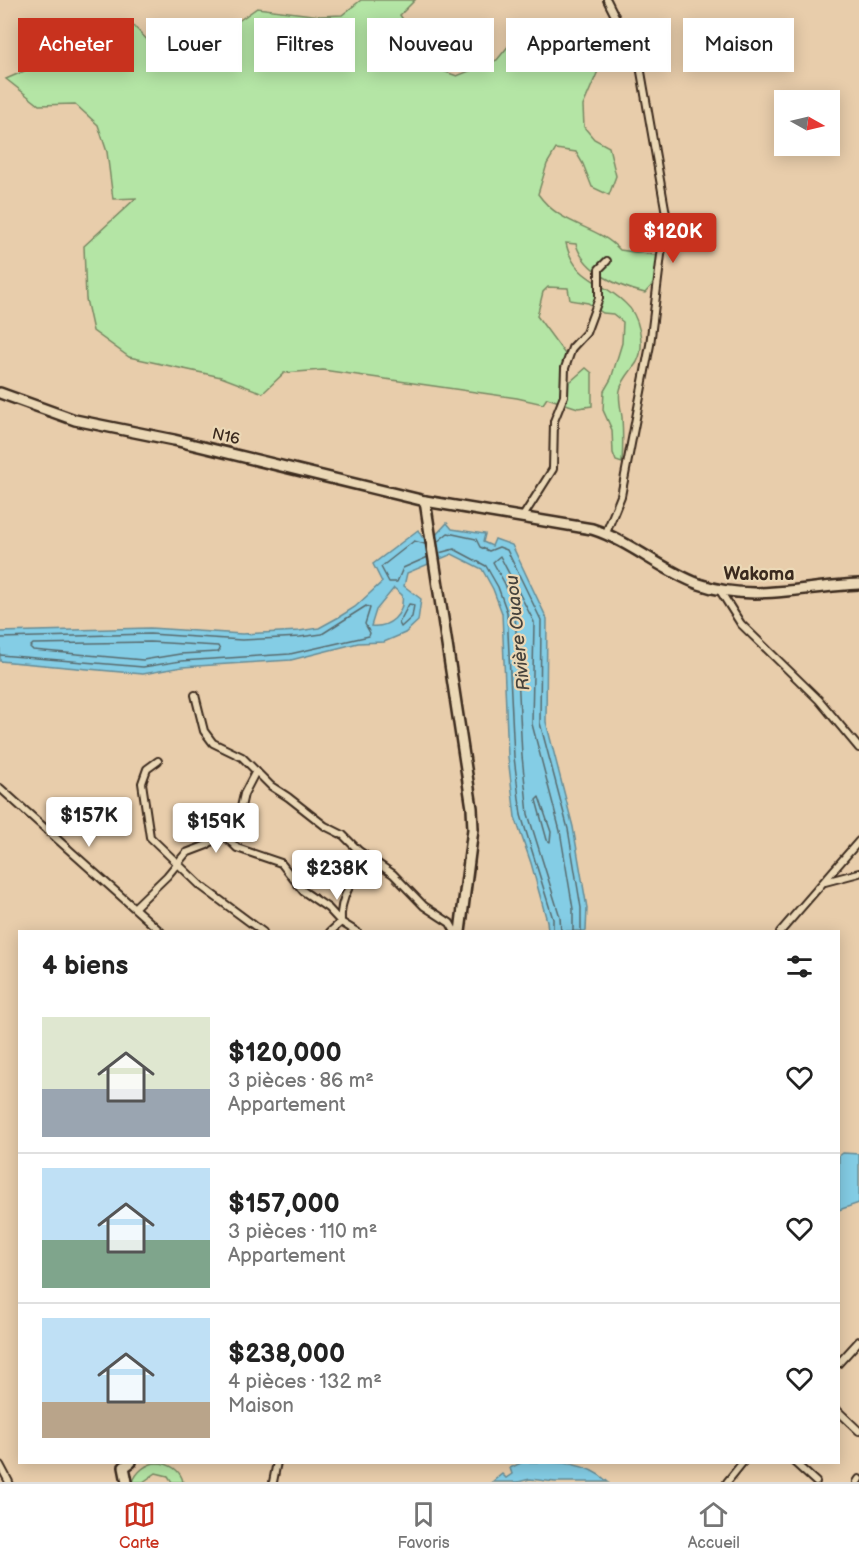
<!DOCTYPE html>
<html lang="fr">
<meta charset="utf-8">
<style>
body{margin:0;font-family:"Balsamiq Sans",sans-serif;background:#f6f6f6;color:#222;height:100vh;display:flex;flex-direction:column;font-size:22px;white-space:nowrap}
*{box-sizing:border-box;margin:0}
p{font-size:20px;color:#767676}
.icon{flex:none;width:33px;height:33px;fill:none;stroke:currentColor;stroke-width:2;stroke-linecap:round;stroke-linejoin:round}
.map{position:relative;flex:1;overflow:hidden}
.sheet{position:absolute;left:18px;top:930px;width:822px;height:534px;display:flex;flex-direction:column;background:#fff;border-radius:0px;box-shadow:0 3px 15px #0003}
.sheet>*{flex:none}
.banner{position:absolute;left:18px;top:18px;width:824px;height:54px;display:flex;gap:12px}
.needle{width:39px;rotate:98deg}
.tools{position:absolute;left:774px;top:90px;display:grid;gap:12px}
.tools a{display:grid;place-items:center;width:66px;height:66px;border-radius:0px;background:#fff;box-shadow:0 3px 15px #0003;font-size:30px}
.price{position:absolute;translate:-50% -51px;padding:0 14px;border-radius:6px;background:#fff;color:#222;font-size:20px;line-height:39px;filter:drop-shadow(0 2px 3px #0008)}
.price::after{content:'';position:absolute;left:50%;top:36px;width:18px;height:14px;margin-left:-9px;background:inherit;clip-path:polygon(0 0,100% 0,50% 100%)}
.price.active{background:#c8321e;color:#fff}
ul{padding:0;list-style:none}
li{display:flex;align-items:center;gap:18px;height:150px;padding:0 24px}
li+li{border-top:2px solid #e0e0e0}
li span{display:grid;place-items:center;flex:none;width:168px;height:120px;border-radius:0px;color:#555}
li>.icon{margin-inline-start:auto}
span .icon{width:72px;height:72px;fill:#fffc;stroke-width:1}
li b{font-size:26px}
h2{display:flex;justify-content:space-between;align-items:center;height:72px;padding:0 24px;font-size:26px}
.pill{padding:0 21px;border-radius:0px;background:#fff;box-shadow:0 3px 15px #0003;font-size:21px;line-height:54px}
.pill.active{background:#c8321e;color:#fff}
.tabs{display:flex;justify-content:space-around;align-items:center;height:84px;border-top:2px solid #e0e0e0;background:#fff;font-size:16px;color:#767676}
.tabs a{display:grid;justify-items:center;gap:3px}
.tabs .active{color:#c8321e}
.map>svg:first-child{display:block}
</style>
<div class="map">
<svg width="859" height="1482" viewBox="0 0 859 1482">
<rect width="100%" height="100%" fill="#e8cdab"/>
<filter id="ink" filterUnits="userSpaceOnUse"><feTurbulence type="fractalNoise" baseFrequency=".0167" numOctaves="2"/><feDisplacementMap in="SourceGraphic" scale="12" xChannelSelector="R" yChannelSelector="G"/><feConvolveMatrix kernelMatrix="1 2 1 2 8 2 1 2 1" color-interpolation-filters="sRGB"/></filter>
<g filter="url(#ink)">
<g fill="#b4e5a5" stroke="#788862" stroke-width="1.5">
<path d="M361,0h54l-15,15 34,53 23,8 40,-16 27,-33h51l23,12 3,25 -18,42 1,21 10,12 15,8 7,29 -7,19 -17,-8 -9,-23 -7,-12 -20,-3 -9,15 -9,30c23,33 58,30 82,56l42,6 -8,27 -9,10c-26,-6 -61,-21 -69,-49l-10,-1c8,37 35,37 59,60 14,12 21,42 12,59 -5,8 -15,18 -17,28 -2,8 1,19 2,27 1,16 1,30 0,46l-6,-2 -3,-8 -1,-23 -9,-20 1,-19 7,-12 11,-36 1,-21 -10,-8 -10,-1 -15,-10 -18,-3 -2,-12 -20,-1 -5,5 -6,24 28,38 1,27h5l15,-13 6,5v33l-14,2 -31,-10 -4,6 -26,-6 -194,-28 -39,3 -21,20 -42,-16 -92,-20 -36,-26 -7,-32 -2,-53 52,-48 -23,1 -6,-47 -9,-27 -23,-21 -36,1 -33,-26 126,-55 21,22 30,14 74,-52 63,8 22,-1z"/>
<path d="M157,1463c12,0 24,7 26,19h-11l-4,-6 -12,-3 -13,9h-10c3,-10 14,-19 24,-19z"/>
</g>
<g fill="#84cde5" stroke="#678c95" stroke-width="1.5" fill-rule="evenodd">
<path d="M447,523l5,6 33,5 -2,8 9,4 3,-7 17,6 35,74 -1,103 27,105 14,81 -1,23h-38l-1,-10 -16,-58 -16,-46 -7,-60 -6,-144 -9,-24 -11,-20 -30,-15 -45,19 -3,13 17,13 -3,22 -13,12 -21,9 -26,1 -67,17 -109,7 -39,7 -143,-13v-29l150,-4 92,6 57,-3 20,-3 20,-11 16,-10 27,-25 -9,-18 45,-34 4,7 11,1zM394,588l8,7c3,20 -13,33 -31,31l5,-16z"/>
<path d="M843,1153l16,1v49l-20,7v-54z"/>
<path d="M523,1462c30,0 62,-2 85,20h-53l-25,-3 -12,3h-26l10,-8 4,4 6,-4 -2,-6z"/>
</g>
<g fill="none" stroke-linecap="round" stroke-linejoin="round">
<g stroke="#586b6e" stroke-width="1.5">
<path d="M437,542l11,-9 28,6 4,8 9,4 10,-4 8,3 34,70 -1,103 28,106 13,79v24"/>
<path d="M425,544l-11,-3 -33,26 8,15h8l6,-14 25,-11"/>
<path d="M439,553l15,-4 32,17 12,21 9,25 7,145 7,58 32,104v13"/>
<path d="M409,604l5,1 -2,12 -11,10 -2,-4z"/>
<path d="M0,638l150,-4 92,6 58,-3 22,-3 44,-28 4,2 -5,16 5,9 -1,3 -79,18 -109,7 -38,6 -143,-12"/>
<path d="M150,642l68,4 2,4 -2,2 -38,2 -37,6 -110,-10 -3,-3 3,-3z"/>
<path d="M539,797l12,35 -1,10 -3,-2 -11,-40z"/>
<path d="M561,932l-1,-15 -32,-103 -6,-58 -7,-145 -10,-27 -12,-22 7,-6 34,66 -2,102 28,107 13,78v23"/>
</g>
<defs>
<g id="minor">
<path d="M522,518l31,-49 1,-48 10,-25 1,-28 7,-20 14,-15 13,-35v-29l8,-8"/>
<path d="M606,533l15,-37 29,-151 16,-131 -26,-148 -33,-66"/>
<path d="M719,589l22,35 78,76 40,48"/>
<path d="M195,695l9,36 9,12 29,14 29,29 17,11 37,29 18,9 16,16 34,23 31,32 26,17 5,9"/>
<path d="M158,761l-11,8 -5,14 8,54 51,49 62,46"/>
<path d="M0,788l161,144"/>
<path d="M222,833l15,15 44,15 22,28 25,17 13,14 16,10"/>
<path d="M825,882l34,-9"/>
<path d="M136,906l31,-30 19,-23 21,-8 32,-29 5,-22 12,-23"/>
<path d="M330,932l11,-10c-2,-25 13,-46 29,-64"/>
<path d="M780,932l79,-91"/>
<path d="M838,1364l21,-23"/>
<path d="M838,1411l21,20"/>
<path d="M794,1462l22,20"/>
<path d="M0,1465l9,17"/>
<path d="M273,1482l4,-20"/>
<path d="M727,1482l16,-20"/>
<path d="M857,1482l2,-3"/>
</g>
<g id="primary">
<path d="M0,393l75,27 99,20 251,61 47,307 1,21 -13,103"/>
<path d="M425,501l167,28c38,12 69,41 107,55 53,19 106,2 160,0"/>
<path d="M127,1482l-3,-15 7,-5"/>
</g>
</defs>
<use href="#minor" stroke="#3b2a1e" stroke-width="10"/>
<use href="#primary" stroke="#3b2a1e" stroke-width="14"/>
<use href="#minor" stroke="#ebd8b6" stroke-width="6"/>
<use href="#primary" stroke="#ebd8b6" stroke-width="9"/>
</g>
</g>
<g text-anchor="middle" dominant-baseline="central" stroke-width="4.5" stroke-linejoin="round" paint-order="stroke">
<g font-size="16" fill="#3b2a1e" stroke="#ebd8b6">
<text transform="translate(226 437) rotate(13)">N16</text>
</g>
<g font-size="18" font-weight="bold" fill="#3b2a1e" stroke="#ebd8b6">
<text x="759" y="574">Wakoma</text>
</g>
<g font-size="18" font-style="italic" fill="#46423c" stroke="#ebd8b6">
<text transform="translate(518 633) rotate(-96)">Rivière Ouaou</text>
</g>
</g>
</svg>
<div class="tools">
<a><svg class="needle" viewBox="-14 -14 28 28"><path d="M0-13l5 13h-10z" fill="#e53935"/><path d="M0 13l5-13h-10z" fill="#767676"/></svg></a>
</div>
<b class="price active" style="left:673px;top:264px">$120K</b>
<b class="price" style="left:89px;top:848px">$157K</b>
<b class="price" style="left:216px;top:854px">$159K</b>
<b class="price" style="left:337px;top:901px">$238K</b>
<div class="banner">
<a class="pill active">Acheter</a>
<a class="pill">Louer</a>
<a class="pill">Filtres</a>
<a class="pill">Nouveau</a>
<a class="pill">Appartement</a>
<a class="pill">Maison</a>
</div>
<section class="sheet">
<h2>4 biens<svg class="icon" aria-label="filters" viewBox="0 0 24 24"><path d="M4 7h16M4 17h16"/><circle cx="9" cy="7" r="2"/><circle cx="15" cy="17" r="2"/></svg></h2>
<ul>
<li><span style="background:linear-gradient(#dfe7d0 60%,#9aa5b1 0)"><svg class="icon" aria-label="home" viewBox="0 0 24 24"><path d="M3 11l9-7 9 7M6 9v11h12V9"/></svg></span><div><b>$120,000</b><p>3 pièces · 86 m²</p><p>Appartement</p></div><svg class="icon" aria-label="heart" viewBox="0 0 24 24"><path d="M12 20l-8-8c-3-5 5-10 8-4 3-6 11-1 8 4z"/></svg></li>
<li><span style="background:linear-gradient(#bfe0f5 60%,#7fa58c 0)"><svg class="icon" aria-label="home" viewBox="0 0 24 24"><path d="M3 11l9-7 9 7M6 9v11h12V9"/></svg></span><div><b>$157,000</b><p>3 pièces · 110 m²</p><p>Appartement</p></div><svg class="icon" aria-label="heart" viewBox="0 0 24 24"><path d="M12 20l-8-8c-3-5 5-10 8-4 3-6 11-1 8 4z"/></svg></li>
<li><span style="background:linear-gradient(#bfe0f5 70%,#b9a48a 0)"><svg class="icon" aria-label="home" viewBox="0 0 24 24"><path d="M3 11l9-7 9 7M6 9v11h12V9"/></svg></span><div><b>$238,000</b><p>4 pièces · 132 m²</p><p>Maison</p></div><svg class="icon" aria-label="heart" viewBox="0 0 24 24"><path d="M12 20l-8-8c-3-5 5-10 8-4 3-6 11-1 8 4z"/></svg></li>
</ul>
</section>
</div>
<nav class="tabs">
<a class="active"><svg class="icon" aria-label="map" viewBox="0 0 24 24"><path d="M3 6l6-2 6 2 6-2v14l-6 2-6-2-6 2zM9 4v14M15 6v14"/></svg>Carte</a>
<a><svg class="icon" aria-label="saved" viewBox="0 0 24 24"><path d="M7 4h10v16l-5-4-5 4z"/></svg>Favoris</a>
<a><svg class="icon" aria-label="home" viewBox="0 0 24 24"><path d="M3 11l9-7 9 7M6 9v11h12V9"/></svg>Accueil</a>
</nav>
